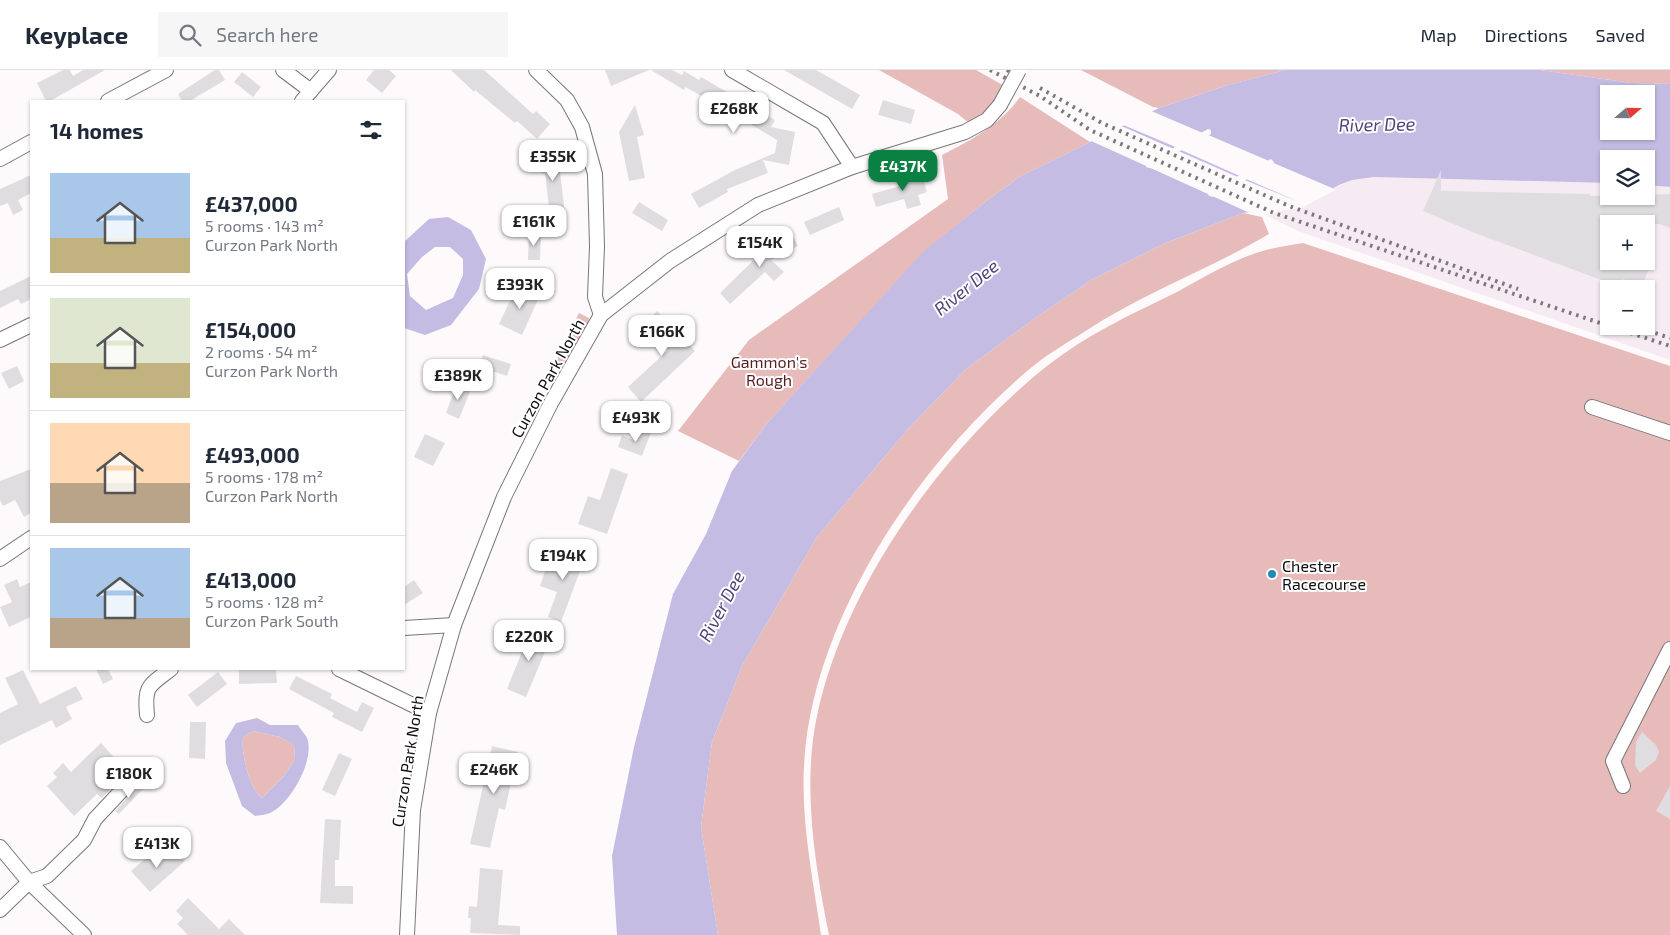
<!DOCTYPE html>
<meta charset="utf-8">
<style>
body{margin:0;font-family:"Exo 2",sans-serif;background:#f6f6f7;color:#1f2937;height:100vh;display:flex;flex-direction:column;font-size:19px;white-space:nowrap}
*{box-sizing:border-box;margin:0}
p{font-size:16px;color:#747a83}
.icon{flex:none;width:28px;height:28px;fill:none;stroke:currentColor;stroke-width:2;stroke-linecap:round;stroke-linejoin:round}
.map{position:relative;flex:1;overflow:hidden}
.panel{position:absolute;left:30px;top:30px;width:375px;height:570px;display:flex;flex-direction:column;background:#fff;border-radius:0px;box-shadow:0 1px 4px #0004}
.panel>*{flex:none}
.needle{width:32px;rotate:70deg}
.controls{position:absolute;left:1600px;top:15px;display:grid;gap:10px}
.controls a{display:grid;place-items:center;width:55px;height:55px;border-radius:0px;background:#fff;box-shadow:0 1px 4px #0004;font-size:25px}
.price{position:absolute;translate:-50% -42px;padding:0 11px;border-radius:10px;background:#fff;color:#222;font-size:16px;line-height:32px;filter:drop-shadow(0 1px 2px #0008)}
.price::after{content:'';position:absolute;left:50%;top:30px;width:15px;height:11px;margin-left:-8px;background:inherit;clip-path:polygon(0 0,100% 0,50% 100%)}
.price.active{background:#0b8043;color:#fff}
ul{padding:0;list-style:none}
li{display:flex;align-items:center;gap:15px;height:125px;padding:0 20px}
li+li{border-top:1px solid #e0e1e3}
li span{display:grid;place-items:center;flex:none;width:140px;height:100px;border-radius:0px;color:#555}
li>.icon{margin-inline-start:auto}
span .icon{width:60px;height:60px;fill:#fffc;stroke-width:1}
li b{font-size:21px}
h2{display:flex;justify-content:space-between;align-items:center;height:60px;padding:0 20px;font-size:21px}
header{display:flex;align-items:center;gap:30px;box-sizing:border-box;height:70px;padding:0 25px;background:#fff;border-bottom:1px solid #e0e1e3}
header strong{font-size:24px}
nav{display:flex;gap:28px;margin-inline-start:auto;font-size:18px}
.search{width:350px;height:45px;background:#f6f6f7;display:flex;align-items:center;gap:12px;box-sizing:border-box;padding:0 18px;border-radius:0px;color:#747a83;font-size:19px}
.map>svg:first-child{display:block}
</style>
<header>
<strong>Keyplace</strong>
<div class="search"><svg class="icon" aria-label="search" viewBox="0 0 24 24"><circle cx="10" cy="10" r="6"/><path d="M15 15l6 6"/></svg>Search here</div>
<nav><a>Map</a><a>Directions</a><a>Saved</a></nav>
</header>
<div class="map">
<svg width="1670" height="865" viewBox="0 0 1670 865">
<rect width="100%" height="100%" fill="#fefafc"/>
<path fill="#f6ebf2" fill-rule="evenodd" d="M1374,107l235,6v13h37v-11l24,2v173l-372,-129 -31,-15 85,-36zM1609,154h37v37h-37zM1609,219h37v37h-37z"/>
<g fill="#e6bbb9">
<path d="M879,0h97l32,18 -18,28 -20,8 -12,-10z"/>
<path d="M1081,0h204l-57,15 -69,23 -6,-1z"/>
<path d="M1540,0h130v14l-38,-1z"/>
<path d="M1020,27l70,45 -71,35 -34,25 -60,49 -157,171 -29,39 -61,-30 71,-91 199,-141 -6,-44c31,-16 58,-30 78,-58z"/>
<path d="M1243,143l19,4 7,17c-59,35 -125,59 -182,96 -20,13 -43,26 -61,42 -108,92 -215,249 -222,394 -3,57 9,113 17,169h-103l-17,-108 11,-85 30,-76 75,-129 90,-107 59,-61 72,-53 55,-37 70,-35z"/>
<path d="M1303,173l367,123v569h-841c-14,-69 -27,-149 -12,-219 27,-130 127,-268 230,-350 38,-30 82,-51 126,-72 28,-15 62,-36 93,-44 12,-3 25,-5 37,-7z"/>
<path d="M579,243l10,5 -3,17 -24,36 -8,-6z"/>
<path d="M253,661l27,6 14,8 1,14 -11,17 -22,22c-13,-10 -21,-45 -19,-61z"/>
</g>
<g fill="#c4bce3" fill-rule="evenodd">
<path d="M1285,0h255l92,13 38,1v103l-24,-2v-26h-37v24l-235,-6 -22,3 -13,5 -39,21 -57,7 -80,31 -70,35 -55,37 -72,53 -59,61 -90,107 -75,129 -30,76 -11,85 17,108h-101l-5,-79 22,-109 39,-153 33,-60 26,-63 36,-49 156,-171 61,-49 34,-25 140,-69 69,-23zM1609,24h37v37h-37zM1208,59l3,1v4l-62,34 -3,-1v-4zM1271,89l3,3 -1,4 -61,31 -4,-2 1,-4z"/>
<path d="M448,147l23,13 15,29 -7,30 -28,36 -26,10 -21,-7v-86l25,-23zM435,177h15l13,12v16l-10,23 -27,12 -16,-14 -3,-22 15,-17z"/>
<path d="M257,648l13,7h28c3,5 9,11 10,16 5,22 -18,63 -38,72 -5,2 -11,2 -15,3l-13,-10 -16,-43 -1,-22 11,-18zM253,661l27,6 14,8 1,14 -11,17 -22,22c-13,-10 -21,-45 -19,-61z"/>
</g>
<g fill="#fefafc">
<path d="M1149,40l56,24 -27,14 -57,-24z"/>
<path d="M1119,55l57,25 -28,15 28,-15 64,28 -30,16 32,-15 57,23 -55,-24 27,-14v-2l-29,15 -63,-28 27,-15 126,54 3,2 -34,18 -49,6 -163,-74z"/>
</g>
<g fill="#e0dde1">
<path d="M63,0h7l3,6 10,-6h22l-55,31h-4l-9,-18z"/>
<path d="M215,0h4l6,10 -35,21h-8l-4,-7z"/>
<path d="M374,0h15l7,6 -14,17 -16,-13z"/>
<path d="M451,0h33l49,44 3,-3 14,13 -13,15 -20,-18 -2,2 -40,-33 -1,2z"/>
<path d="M605,0h44l-38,16z"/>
<path d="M651,0h21l10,5 2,-4 15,9 2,-3 74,43 -4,7 24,5 -6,33 -26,-5 5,13 -41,16 1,3 -29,16 -8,-14 44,-24 40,-17 2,-13 -57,-34 -35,-19 -1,3z"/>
<path d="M784,0h32l44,25 -8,14z"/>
<path d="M242,2l19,15 -8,10 -19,-15z"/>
<path d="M883,30l32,10 -4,14 -33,-9z"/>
<path d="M635,35l9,30 -7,2 8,41 -16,3 -10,-49z"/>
<path d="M555,80l5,22 5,42 -15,2 -5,-43 -3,1 -5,-20z"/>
<path d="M1441,100v21l149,3v2l80,-2v34l-11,-4h-50v15l-9,22h52l-10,25 -19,-7 -3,8 -145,-54 -52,-22z"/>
<path d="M911,101l2,10 10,-3 4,14 -9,3 3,10 -14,4 -3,-10 -28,8 -4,-13 28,-8 -3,-11z"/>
<path d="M31,105v18l-13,7 5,10 -10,5 -5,-12 -8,3v-17z"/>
<path d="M639,132l29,18 -6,11 -30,-18z"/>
<path d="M839,137l5,13 -34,15 -6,-13z"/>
<path d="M529,164h12l-1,26h-12z"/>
<path d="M792,164l6,12 -27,14 13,12 -10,9 -9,-9 -35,32 -10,-11 48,-47z"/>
<path d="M31,206v23l-10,5 -3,-5 -18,9v-17z"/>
<path d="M518,214l22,11 -18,40 -23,-11z"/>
<path d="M657,241l38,40 -54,51 -13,-15 40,-37 -24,-26z"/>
<path d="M483,285l28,9 -4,12 -28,-9z"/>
<path d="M17,296l7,15 -15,8 -8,-16z"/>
<path d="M457,313l14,6 -12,30 -13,-6z"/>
<path d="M641,358l10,4 -9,24 -24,-9 4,-12 14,6z"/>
<path d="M425,364l20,9 -12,23 -19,-9z"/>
<path d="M611,398l17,6 -21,60 -29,-10 10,-28 12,4z"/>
<path d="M31,399v44l-7,4 -9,-17 -12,6 -3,-6v-19z"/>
<path d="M569,480l21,8 -6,14 -4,-1 -19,51 -13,-5 9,-25 -17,-6 9,-27 15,5z"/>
<path d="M17,509l3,8 11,-5v35l-22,10 -9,-20 12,-5 -8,-17z"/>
<path d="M414,510l9,13 -19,12v-18z"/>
<path d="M532,557l20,8 -26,62 -19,-8z"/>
<path d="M96,599h12l5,10 -10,5z"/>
<path d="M239,599h37l1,14 -38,1z"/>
<path d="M23,600l17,34 36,-18 7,13 -17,8 6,12 -16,9 -4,-8 -52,25v-32l18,-9 -13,-26z"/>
<path d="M218,602l9,12 -30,23 -9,-12z"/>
<path d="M296,606l36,18 -2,4 27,14 5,-10 12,6 -12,24 -30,-15 2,-4 -45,-24z"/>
<path d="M190,652h16l-1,37 -16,-1z"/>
<path d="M1642,662l14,13 3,7 -3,8 -16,13 -5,-8 1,-23z"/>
<path d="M101,673l26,29 -25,26 -5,-4 -23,22 -27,-30 10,-9 -4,-4 10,-10 8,9z"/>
<path d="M492,676l26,6 -13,58 -6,-2 -9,40 -20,-4z"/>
<path d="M339,683l13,6 -17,37 -13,-6z"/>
<path d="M139,715l4,4 -24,25 -4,-3z"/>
<path d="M1670,716v33l-14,-8z"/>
<path d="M325,749l16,1 -2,40h-4v26h18v18l-33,-1z"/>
<path d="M158,778l10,11 8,-7 9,9 -35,31 -19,-21z"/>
<path d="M480,798l23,2 -5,55 22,1v9l-50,-2 1,-15h-3l1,-12 8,1z"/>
<path d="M188,828l31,31 10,-10 16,16h-57l-11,-11 6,-6 -7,-7z"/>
</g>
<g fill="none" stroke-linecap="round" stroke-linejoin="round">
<defs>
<g id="minor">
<path d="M283,0l28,21"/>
<path d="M536,0l31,30 15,27 13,47 2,72 -2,51 6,18"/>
<path d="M732,0l91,53 29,44"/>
<path d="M108,31l58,-31"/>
<path d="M302,31l27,-31"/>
<path d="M0,89l31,-17"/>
<path d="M0,270l31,-15"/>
<path d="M1592,337l78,26"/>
<path d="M0,489l31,-21"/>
<path d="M404,558l50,-3"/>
<path d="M339,599l90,44"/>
<path d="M147,645c-3,-30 2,-29 24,-46"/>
<path d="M1623,716l-10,-25 57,-112"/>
<path d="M0,777l29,35 55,53"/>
<path d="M0,840l29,-28 18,-6 37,-36 11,-21 44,-47"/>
<path d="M407,865l6,-125 16,-97 25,-88 50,-128 47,-94 50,-88 69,-54 88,-56 94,-38 113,-35 22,-12 13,-15"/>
</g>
</defs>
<use href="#minor" stroke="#797678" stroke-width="16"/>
<use href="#minor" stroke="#fff" stroke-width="14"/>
<g stroke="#7a7879" stroke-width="4" stroke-dasharray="2.5 5" stroke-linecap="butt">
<path d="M990,0l50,26 50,34 184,83 335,113"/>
<path d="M1007,0l17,10"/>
<path d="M1040,18l62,35 187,83 229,83"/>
<path d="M1609,256l61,20"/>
<path d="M1634,256l36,12"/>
</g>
<defs>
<path id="minor-bridge" d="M1000,35l19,-35"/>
</defs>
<use href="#minor-bridge" stroke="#797678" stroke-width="16" stroke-linecap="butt"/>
<use href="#minor-bridge" stroke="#fff" stroke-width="14"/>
</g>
<circle fill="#238ab3" stroke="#fff" stroke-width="2" cx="1272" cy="504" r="5"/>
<g text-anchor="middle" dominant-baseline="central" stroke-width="4" stroke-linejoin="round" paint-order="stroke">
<g font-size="16" fill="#571d20" stroke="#fff">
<text x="769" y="291">Gammon's<tspan x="769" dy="18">Rough</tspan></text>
</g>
<g font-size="16" fill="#100f10" stroke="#fff">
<text transform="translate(547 308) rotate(-61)">Curzon Park North</text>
<text transform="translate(407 691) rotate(-81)">Curzon Park North</text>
</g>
<g font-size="16" fill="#100f10" stroke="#fff" text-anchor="start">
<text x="1282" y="495">Chester<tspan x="1282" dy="18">Racecourse</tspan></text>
</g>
<g font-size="18" font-style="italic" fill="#524478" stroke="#fff">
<text transform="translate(1377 54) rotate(-1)">River Dee</text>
<text transform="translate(966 217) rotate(-39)">River Dee</text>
<text transform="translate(721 536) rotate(-62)">River Dee</text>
</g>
</g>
</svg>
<div class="controls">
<a><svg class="needle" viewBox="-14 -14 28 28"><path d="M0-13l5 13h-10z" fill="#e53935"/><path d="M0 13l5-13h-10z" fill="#747a83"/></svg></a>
<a><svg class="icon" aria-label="layers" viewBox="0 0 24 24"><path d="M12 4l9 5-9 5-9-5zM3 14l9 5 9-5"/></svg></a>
<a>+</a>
<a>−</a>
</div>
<b class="price" style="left:734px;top:64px">£268K</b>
<b class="price" style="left:553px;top:112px">£355K</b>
<b class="price active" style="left:903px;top:122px">£437K</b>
<b class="price" style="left:534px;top:177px">£161K</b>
<b class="price" style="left:760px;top:198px">£154K</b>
<b class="price" style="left:520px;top:240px">£393K</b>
<b class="price" style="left:662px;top:287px">£166K</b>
<b class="price" style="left:458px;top:331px">£389K</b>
<b class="price" style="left:636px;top:373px">£493K</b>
<b class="price" style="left:563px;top:511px">£194K</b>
<b class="price" style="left:529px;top:592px">£220K</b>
<b class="price" style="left:494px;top:725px">£246K</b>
<b class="price" style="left:129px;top:729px">£180K</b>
<b class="price" style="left:157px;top:799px">£413K</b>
<section class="panel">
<h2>14 homes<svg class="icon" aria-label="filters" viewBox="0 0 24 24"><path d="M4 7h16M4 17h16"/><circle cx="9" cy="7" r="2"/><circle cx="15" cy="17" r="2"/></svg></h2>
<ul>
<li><span style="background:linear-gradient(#a9c7e8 65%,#c2b280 0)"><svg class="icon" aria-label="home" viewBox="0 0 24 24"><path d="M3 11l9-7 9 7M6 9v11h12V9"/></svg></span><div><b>£437,000</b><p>5 rooms · 143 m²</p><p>Curzon Park North</p></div></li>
<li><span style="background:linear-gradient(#dfe7d0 65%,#c2b280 0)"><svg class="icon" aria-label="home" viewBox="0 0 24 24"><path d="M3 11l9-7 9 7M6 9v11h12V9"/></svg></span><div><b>£154,000</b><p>2 rooms · 54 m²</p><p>Curzon Park North</p></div></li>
<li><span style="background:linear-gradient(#ffd9b3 60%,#b9a48a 0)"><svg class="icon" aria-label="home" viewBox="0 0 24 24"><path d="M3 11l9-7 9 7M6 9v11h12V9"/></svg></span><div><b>£493,000</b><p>5 rooms · 178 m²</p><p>Curzon Park North</p></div></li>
<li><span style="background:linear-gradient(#a9c7e8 70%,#b9a48a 0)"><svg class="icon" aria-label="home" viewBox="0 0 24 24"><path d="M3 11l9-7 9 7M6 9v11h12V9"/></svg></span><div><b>£413,000</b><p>5 rooms · 128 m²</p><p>Curzon Park South</p></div></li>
</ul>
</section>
</div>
